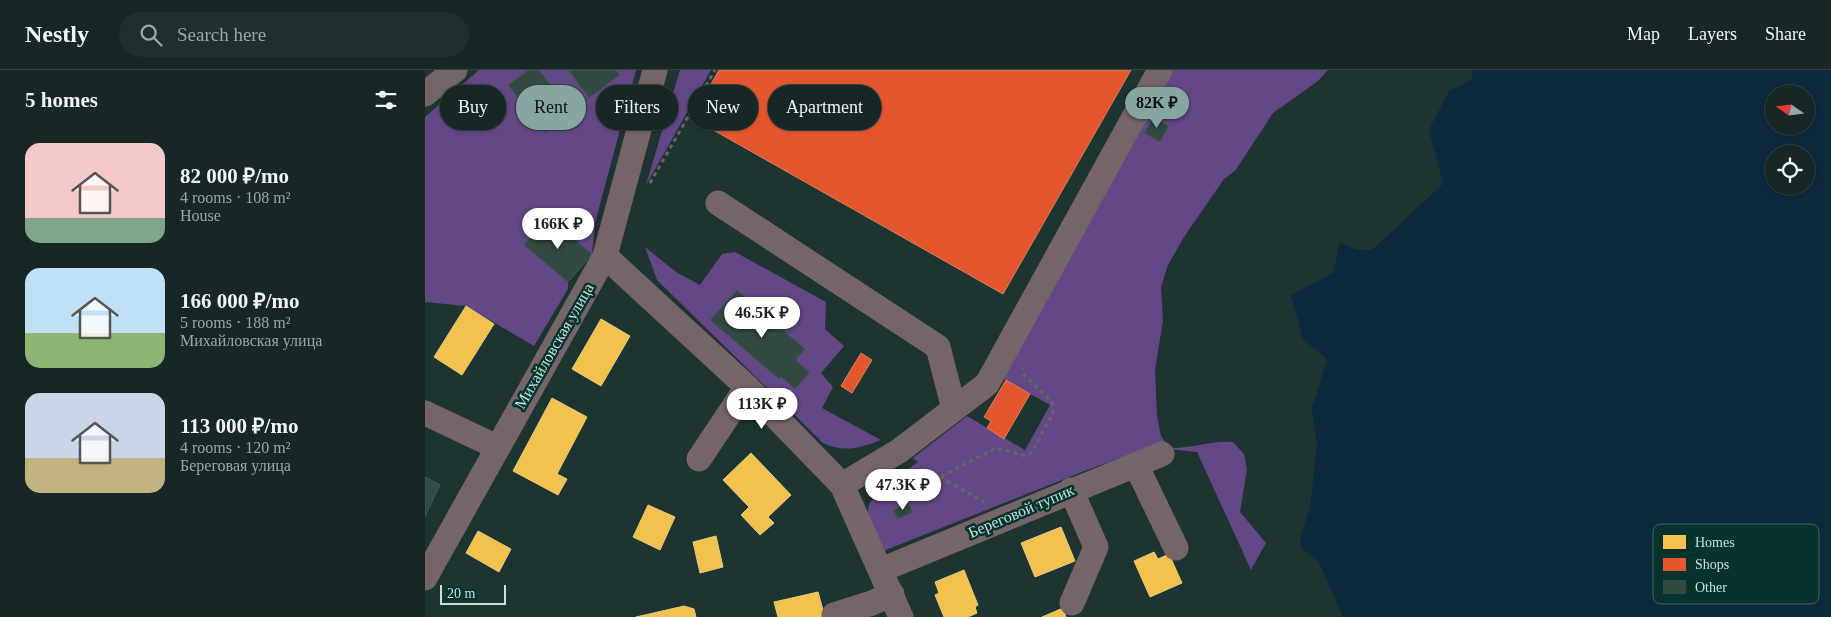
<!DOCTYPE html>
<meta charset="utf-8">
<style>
body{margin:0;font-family:Georgia,serif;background:#1f2f2d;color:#f1f3f6;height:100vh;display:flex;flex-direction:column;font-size:19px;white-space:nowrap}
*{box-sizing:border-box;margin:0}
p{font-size:16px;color:#9ea5a7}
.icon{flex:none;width:28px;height:28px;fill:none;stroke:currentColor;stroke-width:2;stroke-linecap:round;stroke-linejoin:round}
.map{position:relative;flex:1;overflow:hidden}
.details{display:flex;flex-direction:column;background:#162725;width:425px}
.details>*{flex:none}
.banner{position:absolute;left:15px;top:15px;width:475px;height:45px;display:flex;gap:10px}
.needle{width:32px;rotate:284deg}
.fabs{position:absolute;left:1340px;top:15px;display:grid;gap:10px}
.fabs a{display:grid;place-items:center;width:50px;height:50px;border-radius:50%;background:#162725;box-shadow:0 1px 4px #0004,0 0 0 1px #354442;font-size:25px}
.scale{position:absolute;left:15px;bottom:12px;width:66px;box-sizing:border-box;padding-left:5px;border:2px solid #c0e4df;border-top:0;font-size:14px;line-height:18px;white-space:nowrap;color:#c0e4df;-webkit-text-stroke:4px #07322e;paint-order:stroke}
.price{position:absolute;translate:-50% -42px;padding:0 11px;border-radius:18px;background:#fff;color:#222;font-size:16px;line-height:32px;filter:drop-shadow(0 1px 2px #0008)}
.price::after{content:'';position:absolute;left:50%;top:30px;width:15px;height:11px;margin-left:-8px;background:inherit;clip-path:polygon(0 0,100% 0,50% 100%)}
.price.selected{background:#87a6a2;color:#111}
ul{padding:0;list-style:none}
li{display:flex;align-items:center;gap:15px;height:125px;padding:0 25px}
li span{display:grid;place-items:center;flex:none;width:140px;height:100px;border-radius:15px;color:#555}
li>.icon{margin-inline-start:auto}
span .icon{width:60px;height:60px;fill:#fffc;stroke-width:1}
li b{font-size:21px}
h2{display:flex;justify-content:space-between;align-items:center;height:60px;padding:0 25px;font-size:21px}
.pill{padding:0 18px;border-radius:22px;background:#162725;box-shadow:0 1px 4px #0004,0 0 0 1px #354442;font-size:18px;line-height:45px}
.pill.selected{background:#87a6a2;color:#111}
header{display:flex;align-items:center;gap:30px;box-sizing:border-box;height:70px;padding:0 25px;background:#162725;border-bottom:1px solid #354442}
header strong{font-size:24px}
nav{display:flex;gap:28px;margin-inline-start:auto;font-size:18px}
.search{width:350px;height:45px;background:#1f2f2d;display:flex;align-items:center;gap:12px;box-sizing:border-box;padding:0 18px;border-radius:28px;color:#9ea5a7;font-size:19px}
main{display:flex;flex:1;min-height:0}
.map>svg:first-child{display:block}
</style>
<header>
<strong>Nestly</strong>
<div class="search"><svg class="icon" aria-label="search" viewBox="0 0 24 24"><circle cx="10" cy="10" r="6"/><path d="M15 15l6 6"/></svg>Search here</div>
<nav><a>Map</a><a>Layers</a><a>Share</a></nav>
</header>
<main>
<section class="details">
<h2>5 homes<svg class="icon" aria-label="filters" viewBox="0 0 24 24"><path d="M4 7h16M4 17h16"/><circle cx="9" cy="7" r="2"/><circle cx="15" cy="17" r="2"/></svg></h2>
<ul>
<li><span style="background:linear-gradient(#f6c9c9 75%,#7fa58c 0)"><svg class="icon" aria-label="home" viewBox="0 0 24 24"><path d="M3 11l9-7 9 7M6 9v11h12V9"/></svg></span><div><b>82 000 ₽/mo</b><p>4 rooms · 108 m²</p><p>House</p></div></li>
<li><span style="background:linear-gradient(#bfe0f5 65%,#8fb573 0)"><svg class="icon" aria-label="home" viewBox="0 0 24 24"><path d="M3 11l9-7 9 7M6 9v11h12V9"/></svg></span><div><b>166 000 ₽/mo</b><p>5 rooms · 188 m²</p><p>Михайловская улица</p></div></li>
<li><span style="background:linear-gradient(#c9d6e8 65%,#c2b280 0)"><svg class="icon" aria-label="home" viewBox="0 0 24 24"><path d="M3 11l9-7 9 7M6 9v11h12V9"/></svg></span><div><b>113 000 ₽/mo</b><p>4 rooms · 120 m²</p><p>Береговая улица</p></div></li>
</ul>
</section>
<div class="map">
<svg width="1406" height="547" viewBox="0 0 1406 547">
<rect width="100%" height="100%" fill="#1d3431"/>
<g fill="#644786" fill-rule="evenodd">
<path d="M54,0h157l-41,153 -3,31 -44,-37 -24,28 44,37v7l-34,57 -68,-40 -41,-4v-185z"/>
<path d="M255,0h31l-65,115z"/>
<path d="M746,0h157l-10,11 -45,32 -38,58 -11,8 -40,58 -16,28 -7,22 2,33 -8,50 2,46 4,20 8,12c22,1 42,-8 64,-6l11,12 3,15 -7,43 26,31 -15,27 -54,-118 -46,-5 -64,23 -206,82c-4,-12 -11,-25 -13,-38 -3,-19 36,-42 50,-52l-5,-4 54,-42 58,34 25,-45 -48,-27z"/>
<path d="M220,177l31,25 24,13 22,-31 13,-2 91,50 -1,27 19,17 -23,27 12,14 -11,21 59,32c-21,8 -37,13 -58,3l-166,-163zM312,220l68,59 -9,11 13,13 -14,16 -14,-12 -2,2 -68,-59z"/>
</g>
<path fill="#0c293e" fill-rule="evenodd" d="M1048,0h358v547h-488l-24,-55 -17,-14 -2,-11 10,-29 7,-62 -5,-37 15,-50 -24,-20 -12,-44 42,-22 7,-31 16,8h16l71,-66 -14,-54 20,-39 22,-11zM1349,24h32v32h-32zM1349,84h32v32h-32z"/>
<g fill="#f2c14e" stroke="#e3cc7a">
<path d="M41,236l28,18 -32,51 -28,-18z"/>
<path d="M176,249l29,17 -29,50 -29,-17z"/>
<path d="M127,328l35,19 -30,57 10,5 -9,16 -45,-24z"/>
<path d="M326,383l40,42 -23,22 6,6 -14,12 -19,-20 8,-8 -26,-27z"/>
<path d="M223,435l27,12 -15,33 -27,-13z"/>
<path d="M636,457l14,34 -40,16 -14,-34z"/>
<path d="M53,461l33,18 -12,23 -33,-19z"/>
<path d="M291,466l7,31 -23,6 -7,-31z"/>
<path d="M729,482l4,7 11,-5 13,29 -32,14 -16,-36z"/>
<path d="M539,500l14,35 -3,2 2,6 -9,4h-24l-9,-22 4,-2 -4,-11z"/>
<path d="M393,522l7,25h-47l-4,-15z"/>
<path d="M259,536l10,3 2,8h-60z"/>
<path d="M638,538l3,9h-24z"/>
</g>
<g fill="#e4572e" stroke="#d98163">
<path d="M294,0h412l-128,224 -311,-176z"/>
<path d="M436,283l11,7 -20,33 -11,-7z"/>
<path d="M581,310l24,14 -26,45 -17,-11 4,-7 -7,-4z"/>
</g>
<g fill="#334944" stroke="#445a54">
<path d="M103,0h11l33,42 -27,21 -37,-48z"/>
<path d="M143,0h48l4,5 -31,23z"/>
<path d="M728,47l16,9 -9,16 -16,-9z"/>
<path d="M123,147l44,37 -24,28 -44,-37z"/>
<path d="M312,220l68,59 -9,11 14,13 -15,16 -14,-12 -2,2 -69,-59z"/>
<path d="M0,407l15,8 -15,31z"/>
<path d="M483,432l5,10 -15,7 -5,-9z"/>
</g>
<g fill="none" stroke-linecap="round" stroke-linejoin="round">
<g stroke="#696567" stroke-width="3" stroke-dasharray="4 4" stroke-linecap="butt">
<path d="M225,113l65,-113"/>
<path d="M485,401l13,5 17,1 56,-29 30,8 6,-4 21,-39 -1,-11 -27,-26 -2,-8"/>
<path d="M515,407l44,25"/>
</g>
<g stroke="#756468" stroke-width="25">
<path d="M0,24l30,-24"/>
<path d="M293,133l220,144 16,62"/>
<path d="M180,186l142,131 95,98 59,132"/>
<path d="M0,343l72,34"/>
<path d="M274,389l48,-72"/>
<path d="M711,395l40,83"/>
<path d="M417,415l57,-34 88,-67 173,-314"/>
<path d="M646,420l25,57 -24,56"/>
<path d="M456,500l281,-116"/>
<path d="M0,508l180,-322 50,-186"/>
<path d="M409,545l38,-12 20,-9"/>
</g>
</g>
<g text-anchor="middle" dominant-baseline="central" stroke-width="5" stroke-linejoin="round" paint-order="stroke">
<g font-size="16" fill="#c0e4df" stroke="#07322e">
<text transform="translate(129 276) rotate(-60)">Михайловская улица</text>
<text transform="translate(596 441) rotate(-23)">Береговой тупик</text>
</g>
</g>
<rect x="1228" y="454" width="166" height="80" rx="8" fill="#07322e" stroke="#3e6763" stroke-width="1"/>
<rect x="1238" y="465" width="23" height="14" fill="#f2c14e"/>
<rect x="1238" y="488" width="23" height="13" fill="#e4572e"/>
<rect x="1238" y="510" width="23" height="14" fill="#334944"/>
<g font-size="14" fill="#c0e4df">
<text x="1270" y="477">Homes</text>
<text x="1270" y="499">Shops</text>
<text x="1270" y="522">Other</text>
</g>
</svg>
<div class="fabs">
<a><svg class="needle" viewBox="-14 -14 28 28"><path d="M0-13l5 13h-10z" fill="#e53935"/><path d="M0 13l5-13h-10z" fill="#9ea5a7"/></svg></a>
<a><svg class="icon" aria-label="locate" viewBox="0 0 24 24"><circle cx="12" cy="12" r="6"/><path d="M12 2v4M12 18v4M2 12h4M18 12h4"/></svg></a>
</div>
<div class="scale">20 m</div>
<b class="price selected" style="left:732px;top:59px">82K ₽</b>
<b class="price" style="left:133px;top:180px">166K ₽</b>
<b class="price" style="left:337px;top:269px">46.5K ₽</b>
<b class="price" style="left:337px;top:360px">113K ₽</b>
<b class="price" style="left:478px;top:441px">47.3K ₽</b>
<div class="banner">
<a class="pill">Buy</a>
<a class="pill selected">Rent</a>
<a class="pill">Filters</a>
<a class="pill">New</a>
<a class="pill">Apartment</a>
</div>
</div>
</main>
